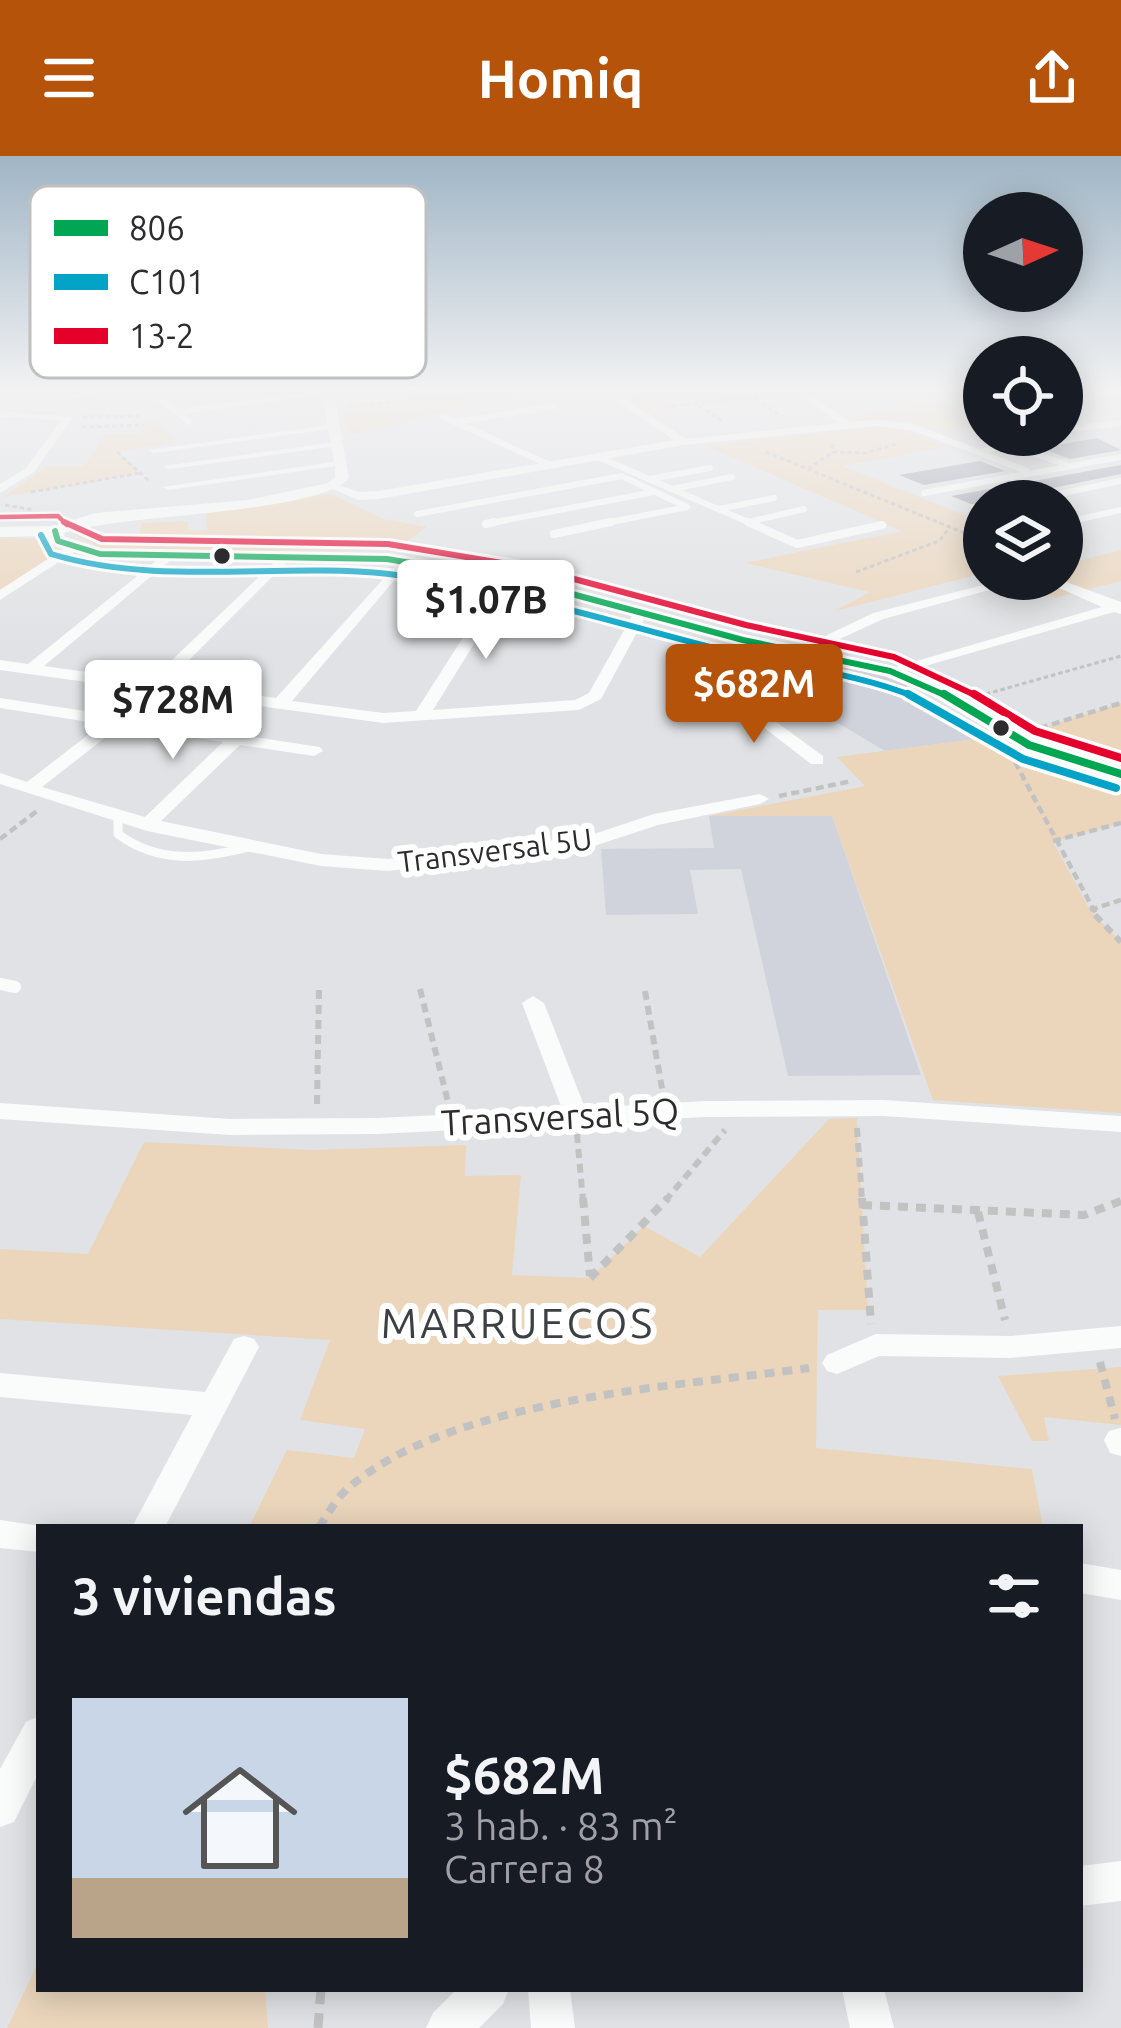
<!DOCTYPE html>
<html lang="es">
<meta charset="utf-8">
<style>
body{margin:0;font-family:Ubuntu,sans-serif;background:#242831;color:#f1f3f6;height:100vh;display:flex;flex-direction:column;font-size:45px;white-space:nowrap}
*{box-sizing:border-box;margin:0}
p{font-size:39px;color:#9ea1a6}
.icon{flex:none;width:66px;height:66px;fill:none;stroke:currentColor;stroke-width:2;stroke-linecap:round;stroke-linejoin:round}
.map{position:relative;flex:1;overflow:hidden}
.panel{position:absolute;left:36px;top:1368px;width:1047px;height:468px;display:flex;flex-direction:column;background:#171b24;border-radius:0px;box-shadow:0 6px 30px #0003}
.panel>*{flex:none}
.needle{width:78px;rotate:87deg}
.tools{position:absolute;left:963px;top:36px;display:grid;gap:24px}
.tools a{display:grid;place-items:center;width:120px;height:120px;border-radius:50%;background:#171b24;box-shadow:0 6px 30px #0003;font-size:60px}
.price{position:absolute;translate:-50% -102px;padding:0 27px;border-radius:12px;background:#fff;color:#222;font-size:39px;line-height:78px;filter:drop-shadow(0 3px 6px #0008)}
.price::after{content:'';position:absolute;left:50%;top:72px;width:36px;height:27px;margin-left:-18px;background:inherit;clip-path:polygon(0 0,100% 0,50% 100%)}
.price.selected{background:#b45309;color:#fff}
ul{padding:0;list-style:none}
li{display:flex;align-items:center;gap:36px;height:300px;padding:0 36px}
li+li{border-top:3px solid #363941}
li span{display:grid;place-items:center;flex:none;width:336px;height:240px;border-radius:0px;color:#555}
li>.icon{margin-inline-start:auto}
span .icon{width:144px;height:144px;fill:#fffc;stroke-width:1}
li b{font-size:51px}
h2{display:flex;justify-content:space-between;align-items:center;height:144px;padding:0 36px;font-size:51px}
header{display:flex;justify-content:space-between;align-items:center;height:156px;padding:0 36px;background:#b45309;color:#fff;font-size:54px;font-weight:700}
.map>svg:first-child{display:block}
</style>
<header><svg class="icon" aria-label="menu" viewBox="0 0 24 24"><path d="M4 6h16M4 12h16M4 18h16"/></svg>Homiq<svg class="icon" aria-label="share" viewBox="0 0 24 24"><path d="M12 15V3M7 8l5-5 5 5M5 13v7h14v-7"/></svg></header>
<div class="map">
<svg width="1121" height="1872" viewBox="0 0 1121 1872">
<rect width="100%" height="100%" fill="#e1e2e5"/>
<g fill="#d0d3db">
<path d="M808,504l88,17 95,60 -106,14 -106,-63z"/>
<path d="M832,659l89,260 -133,1 -47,-207 -51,1 8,44 -92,1 -5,-66 113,-1 -5,-32z"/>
</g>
<g fill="#ebd6bc">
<path d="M529,234h12l-193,45 -6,-29z"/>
<path d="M696,234h288v2l-165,1 -175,16 -19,-13z"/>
<path d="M939,248l45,18 -39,10 -46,-14 -44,3 12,-8z"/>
<path d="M148,267h9l18,19 -57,10 22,21 -137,24 43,-30h38l21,-33h36z"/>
<path d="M888,269l58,22 -104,19 142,57v50l-149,38 35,-19 -125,-29 157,-32 -196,-85z"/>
<path d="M331,338l52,25 44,8 -33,23 -255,1 -36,-2 -30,-15 66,-1 3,-10 46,-2v10l19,-1 -1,-20z"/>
<path d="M0,380l44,4 16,11 -60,39z"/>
<path d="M1121,394v31l-67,17 -44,-19h52v-25l16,7z"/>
<path d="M1121,547v65l-99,-34z"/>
<path d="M991,581l49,23 81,23v40l-68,19 37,68 31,32v171l-188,-13 -101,-284h-123l156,-30 -28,-29z"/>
<path d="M857,962l11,192h-50l-2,138 216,21 11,58h-794l38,-77 67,8 11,-29 -65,-9 30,-80 -330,-21v-70l88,5 56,-112 168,8 154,-5 -1,31 56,-1 -9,100 78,3 54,-52 56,31 129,-138z"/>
<path d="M1121,1211v58l-77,-8 5,24h-17l-34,-65z"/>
<path d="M39,1805v28h226l3,39h-261z"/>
</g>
<g fill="#9ea3af">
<path d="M1097,282l24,12 -51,9 -30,-11z"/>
<path d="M980,305l25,10 -81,14 -25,-10z"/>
<path d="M1121,309v9l-98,20 -5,7 -47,3 -20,-8z"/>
</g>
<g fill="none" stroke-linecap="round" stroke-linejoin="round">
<g stroke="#c2c2c3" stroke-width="3" stroke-dasharray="4.5 3" stroke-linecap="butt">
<path d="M412,234l11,9"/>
<path d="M642,237l38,-3"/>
<path d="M832,237l152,-1"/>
<path d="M755,244l25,15"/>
<path d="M348,250l166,-15"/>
<path d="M699,250l24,15"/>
<path d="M664,251l130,-13"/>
<path d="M83,261l57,-1"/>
<path d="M82,271l63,-2"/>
<path d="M833,288v8l33,1 30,-9"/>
<path d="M117,296l33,30"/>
<path d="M766,296l218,89"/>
<path d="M808,313l25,-17"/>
<path d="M31,336l109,-19"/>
<path d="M5,349l29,5"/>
<path d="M856,416l83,-31 11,-14"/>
<path d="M986,538l135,-38"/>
</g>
<g stroke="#c2c2c3" stroke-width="4.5" stroke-dasharray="8 4.5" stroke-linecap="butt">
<path d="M1040,572l81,-25"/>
<path d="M1015,606l83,156"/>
<path d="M779,640l73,-15"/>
<path d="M0,683l37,-28"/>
<path d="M1053,685l68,-18"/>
<path d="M1090,754l31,-10"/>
</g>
<g stroke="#c2c2c3" stroke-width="6" stroke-dasharray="9 6" stroke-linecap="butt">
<path d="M1095,759l26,27"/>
<path d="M420,833l28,113"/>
<path d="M645,835l18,103"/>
<path d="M317,948l2,-116"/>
<path d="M857,972l5,73"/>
<path d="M577,978l6,67"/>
<path d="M665,1045l60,-71"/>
</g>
<g stroke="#c2c2c3" stroke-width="8" stroke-dasharray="10 8" stroke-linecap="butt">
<path d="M583,1042l7,78"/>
<path d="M862,1042l9,126"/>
<path d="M862,1049l222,10 37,-14"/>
<path d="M978,1056l27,108"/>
<path d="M590,1122l78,-80"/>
<path d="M1100,1206l15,57"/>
<path d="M319,1371c9,-12 16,-27 27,-37 103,-92 330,-103 463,-122"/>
</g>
<path stroke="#c2c2c3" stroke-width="9" stroke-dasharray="15 9" stroke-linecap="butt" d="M318,1872l3,-39"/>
<g stroke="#fafbfb" stroke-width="6">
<path d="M442,260l108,49"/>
<path d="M461,265l93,-15"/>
<path d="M1011,290l54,18"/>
<path d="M978,296l49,19"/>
<path d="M598,301l157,68"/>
<path d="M650,323l60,-11"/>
<path d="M672,333l60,-12"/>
<path d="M924,337l197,-36"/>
<path d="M1025,345l96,-20"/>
<path d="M719,353l55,-11"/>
<path d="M973,356l11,-2"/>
<path d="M417,358l205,-38"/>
<path d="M749,366l55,-13"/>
<path d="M1062,367l59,-13"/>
<path d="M486,368l168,-32"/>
<path d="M596,369l91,-18 -61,-29"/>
</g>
<g stroke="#fafbfb" stroke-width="8">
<path d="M748,366l49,22 85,-19"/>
<path d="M486,368l8,-2"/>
<path d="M554,378l57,-12"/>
</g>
<path stroke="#fafbfb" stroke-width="9" d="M118,661v17c40,30 85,25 131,13"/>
<path stroke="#fafbfb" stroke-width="12" d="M0,828l15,3"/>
<g fill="#fafbfb" fill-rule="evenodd">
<path d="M89,234h27l-43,8 -5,-3z"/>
<path d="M143,234h11l24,19 149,-19 5,3 -148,21 9,8 -5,3z"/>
<path d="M600,234h12l74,49 153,-16 -34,-24 3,-5 43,28 24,-2 38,4 66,25 63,-14 13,3 -77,17 -67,-25 -36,-4 -191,19 -305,54 -21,1 -31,-14 6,-3 26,9 20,-1 295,-51z"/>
<path d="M1114,234h7v5l-59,8v-6z"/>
<path d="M0,255l73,6 -39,55 -34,21v-9l26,-16 35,-48 -61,-3z"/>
<path d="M1121,264v6l-59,7v-6z"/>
<path d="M335,268l-4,5 -177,24 -5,-3z"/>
<path d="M341,285l-4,5 -167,23 -6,-3z"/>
<path d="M347,304l-4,5 -175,25 -6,-3z"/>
<path d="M68,390l11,3 -79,51v-10z"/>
<path d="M285,396l7,4 -2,3 -124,124 110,15 127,-141 5,1v6l-116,137 91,12 33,-2 85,-133 7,-4 7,4 -82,132 142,-10 14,-7 47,-84 12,3 -47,87 -22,11 -196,13 -383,-53v-10l28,4 139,-112 5,1v6l-128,107 106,15z"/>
<path d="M1007,423h23l-147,40 -80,37 -13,-3 83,-40z"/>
<path d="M1039,423h19l63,23v12l-7,-2 -224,64 -8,-5 220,-64z"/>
<path d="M738,481l12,3 -16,51 89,65v8h-12l-93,-72z"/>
<path d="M0,542l320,49 3,4 -9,5 -74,-11 -79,76 160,33 67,5 197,-22 69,-23 106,-20 9,5 -9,5 -102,21 -70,23 -200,23 -67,-5 -174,-35 -147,-47v-11l27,9 75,-58 -102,-16zM120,570l103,16 -78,75 -103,-30z"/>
<path d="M533,840l11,7 41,105 120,-7 178,-1 238,16v16l-238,-16 -178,1 -327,17 -148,1 -230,-16v-16l230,16 148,-1 184,-9 -40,-106z"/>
<path d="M1121,1170v22l-110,10 -132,-2 -42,18 -10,-3 -5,-8 5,-8 49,-21 135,2z"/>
<path d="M244,1180l10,3 5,8 -94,180h-33l60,-112 -192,-18v-24l205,19 29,-53z"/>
<path d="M1120,1272h1v28l-11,-3 -6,-13 5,-9z"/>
<path d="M0,1364l48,7h-9v25l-39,-4z"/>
<path d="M1080,1407l41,7v30l-41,-7z"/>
<path d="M39,1560v56l-25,50 -14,5v-58l26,-47z"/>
<path d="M1121,1705v40l-41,5v-40z"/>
<path d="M457,1833h52l-6,15 -24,24h-53l7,-15z"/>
<path d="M528,1833h42l5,39h-44z"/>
<path d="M842,1833h42l10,39h-44z"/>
</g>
<path fill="#fafbfb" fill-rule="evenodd" d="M321,234h12l16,88c-34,37 -224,35 -285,55l1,5 36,11 286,5 144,24 214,57 152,32 48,20 91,54 85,26v14l-99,-32 -91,-54 -47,-19 -141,-30 -213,-58 -143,-24 -287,-5 -48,-15 -3,-8 -49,1v-10l54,-1 41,-13 153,-13 80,-17 7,-6v-10z"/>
<defs>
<path id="bus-1-far1" d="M55,375l3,10 42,13 287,5 144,24 212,57 147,31 59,26"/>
<path id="bus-1" d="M944,538l85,51 92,29"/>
<path id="bus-2-far1" d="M41,379l10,19c109,33 226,8 338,20 119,14 232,51 348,80 60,14 122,20 178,43"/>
<path id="bus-2" d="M908,538l115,65 93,29"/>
<path id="bus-3-far2" d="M0,361l58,-1 9,9"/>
<path id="bus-3-far1" d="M64,366l38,17 286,5 145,24 213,57 148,32 85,40"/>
<path id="bus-3" d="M974,538l61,37 86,27"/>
</defs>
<use href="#bus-1-far1" stroke="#fff" stroke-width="12"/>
<use href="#bus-1" stroke="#fff" stroke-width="15"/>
<use href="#bus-2-far1" stroke="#fff" stroke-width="12"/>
<use href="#bus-2" stroke="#fff" stroke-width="15"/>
<use href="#bus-3-far2" stroke="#fff" stroke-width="9"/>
<use href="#bus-3-far1" stroke="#fff" stroke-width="12"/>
<use href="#bus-3" stroke="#fff" stroke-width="15"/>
<use href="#bus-1-far1" stroke="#00a651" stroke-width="6"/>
<use href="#bus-1" stroke="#00a651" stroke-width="8"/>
<use href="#bus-2-far1" stroke="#02a3c6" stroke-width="6"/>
<use href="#bus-2" stroke="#02a3c6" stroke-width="8"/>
<use href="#bus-3-far2" stroke="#e4002b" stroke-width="4.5"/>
<use href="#bus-3-far1" stroke="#e4002b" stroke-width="6"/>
<use href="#bus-3" stroke="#e4002b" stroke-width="8"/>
</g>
<linearGradient id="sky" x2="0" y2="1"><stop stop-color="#a0b5c5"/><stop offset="0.47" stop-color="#f2f2f3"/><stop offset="1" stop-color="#f2f2f3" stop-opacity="0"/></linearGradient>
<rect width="1121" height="496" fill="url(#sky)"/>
<g fill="#2c2c2e" stroke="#fff" stroke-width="4.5">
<circle cx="222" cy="400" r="10"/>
<circle cx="1001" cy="572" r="10"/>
</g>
<g text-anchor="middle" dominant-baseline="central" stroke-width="12" stroke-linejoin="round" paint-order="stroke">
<g font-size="30" fill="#2c2c2e" stroke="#fff">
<text transform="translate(495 694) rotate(-7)">Transversal 5U</text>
</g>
<g font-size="36" fill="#2c2c2e" stroke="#fff">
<text transform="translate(560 960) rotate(-3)">Transversal 5Q</text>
</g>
<g font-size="42" letter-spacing="3" fill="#3d3f43" stroke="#fff">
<text x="518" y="1166">MARRUECOS</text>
</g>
</g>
<rect x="30" y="30" width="396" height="192" rx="18" fill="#fff" stroke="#c0c0c0" stroke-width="3"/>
<rect x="54" y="64" width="54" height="16" fill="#00a651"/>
<rect x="54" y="118" width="54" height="16" fill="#02a3c6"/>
<rect x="54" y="172" width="54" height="16" fill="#e4002b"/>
<g font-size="33" fill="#2c2c2e">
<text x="129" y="84">806</text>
<text x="129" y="138">C101</text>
<text x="129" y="192">13-2</text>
</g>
</svg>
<div class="tools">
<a><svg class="needle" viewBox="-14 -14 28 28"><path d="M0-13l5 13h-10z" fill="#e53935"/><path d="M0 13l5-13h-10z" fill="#9ea1a6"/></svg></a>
<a><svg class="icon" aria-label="locate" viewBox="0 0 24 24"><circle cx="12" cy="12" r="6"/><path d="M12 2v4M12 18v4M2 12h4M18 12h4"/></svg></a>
<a><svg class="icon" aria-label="layers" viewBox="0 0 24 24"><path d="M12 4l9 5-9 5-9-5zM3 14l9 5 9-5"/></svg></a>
</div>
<b class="price" style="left:486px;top:506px">$1.07B</b>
<b class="price selected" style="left:754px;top:590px">$682M</b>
<b class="price" style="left:173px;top:606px">$728M</b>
<section class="panel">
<h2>3 viviendas<svg class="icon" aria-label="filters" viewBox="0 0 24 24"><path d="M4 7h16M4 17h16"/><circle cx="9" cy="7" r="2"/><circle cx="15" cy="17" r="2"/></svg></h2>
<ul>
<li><span style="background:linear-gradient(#c9d6e8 75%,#b9a48a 0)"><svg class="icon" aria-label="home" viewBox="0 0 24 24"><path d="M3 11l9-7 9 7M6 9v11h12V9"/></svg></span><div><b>$682M</b><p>3 hab. · 83 m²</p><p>Carrera 8</p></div></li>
</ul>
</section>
</div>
